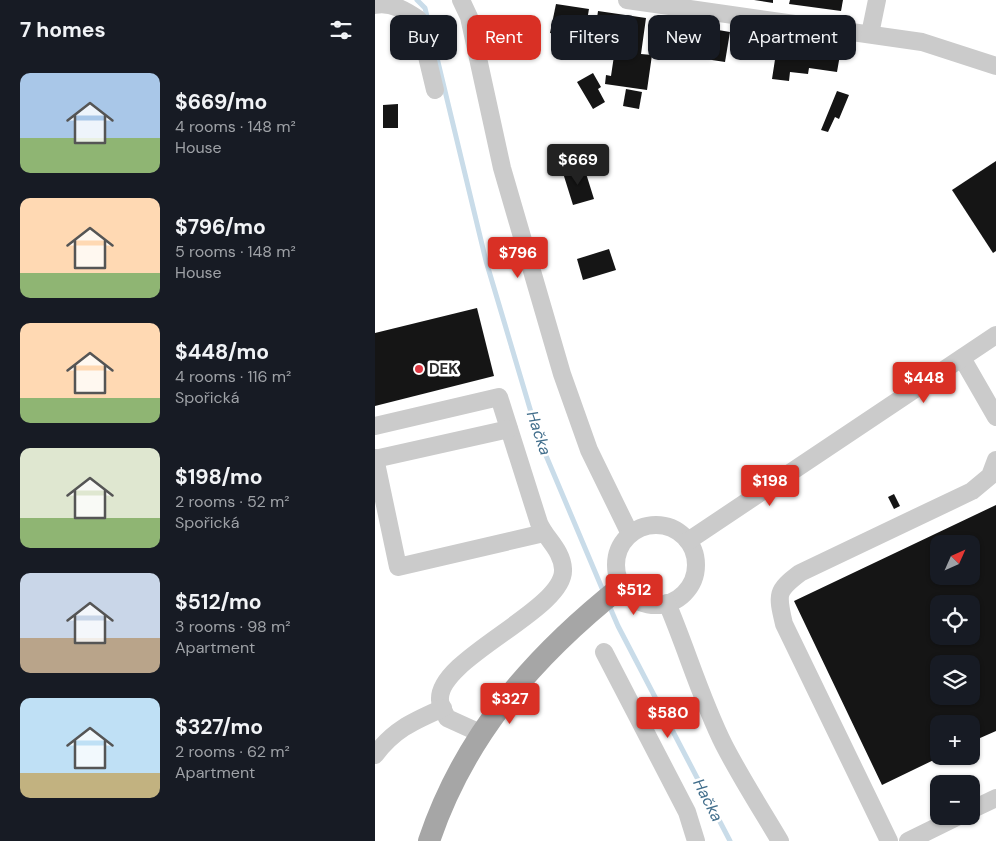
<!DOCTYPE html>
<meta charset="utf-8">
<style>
body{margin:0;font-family:"DM Sans",sans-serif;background:#242831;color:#f1f3f6;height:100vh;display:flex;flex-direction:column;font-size:19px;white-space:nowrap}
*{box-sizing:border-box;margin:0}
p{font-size:16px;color:#9ea1a6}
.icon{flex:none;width:28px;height:28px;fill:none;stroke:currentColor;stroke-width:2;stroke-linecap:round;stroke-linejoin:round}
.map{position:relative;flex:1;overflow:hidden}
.side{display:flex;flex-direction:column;background:#171b24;width:375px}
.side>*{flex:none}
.top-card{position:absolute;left:15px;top:15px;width:475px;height:45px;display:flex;gap:10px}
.needle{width:32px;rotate:45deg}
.tools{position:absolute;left:555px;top:535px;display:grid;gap:10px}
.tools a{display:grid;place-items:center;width:50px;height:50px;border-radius:10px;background:#171b24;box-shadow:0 1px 4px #0004;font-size:25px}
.price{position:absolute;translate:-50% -42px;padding:0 11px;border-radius:5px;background:#d93025;color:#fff;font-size:16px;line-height:32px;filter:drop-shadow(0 1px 2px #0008)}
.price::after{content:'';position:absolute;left:50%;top:30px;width:15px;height:11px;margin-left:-8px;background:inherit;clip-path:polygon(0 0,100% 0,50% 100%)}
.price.selected{background:#222;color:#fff}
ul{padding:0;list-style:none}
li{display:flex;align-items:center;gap:15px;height:125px;padding:0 20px}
li span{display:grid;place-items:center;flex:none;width:140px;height:100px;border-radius:10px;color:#555}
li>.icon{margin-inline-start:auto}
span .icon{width:60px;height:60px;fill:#fffc;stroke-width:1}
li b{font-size:21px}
h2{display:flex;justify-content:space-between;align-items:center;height:60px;padding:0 20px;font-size:21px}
.pill{padding:0 18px;border-radius:10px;background:#171b24;box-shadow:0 1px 4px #0004;font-size:18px;line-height:45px}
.pill.selected{background:#d93025;color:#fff}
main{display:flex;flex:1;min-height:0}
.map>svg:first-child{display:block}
</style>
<main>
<section class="side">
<h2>7 homes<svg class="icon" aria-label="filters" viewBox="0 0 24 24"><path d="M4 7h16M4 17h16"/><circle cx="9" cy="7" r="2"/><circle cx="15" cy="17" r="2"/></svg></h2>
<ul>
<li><span style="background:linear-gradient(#a9c7e8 65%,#8fb573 0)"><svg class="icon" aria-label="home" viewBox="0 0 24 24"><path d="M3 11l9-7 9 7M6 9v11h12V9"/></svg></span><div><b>$669/mo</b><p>4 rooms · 148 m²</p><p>House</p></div></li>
<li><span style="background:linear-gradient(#ffd9b3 75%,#8fb573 0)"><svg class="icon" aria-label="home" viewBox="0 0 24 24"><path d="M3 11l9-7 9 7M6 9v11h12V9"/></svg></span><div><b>$796/mo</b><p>5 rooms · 148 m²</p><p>House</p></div></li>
<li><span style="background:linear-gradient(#ffd9b3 75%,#8fb573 0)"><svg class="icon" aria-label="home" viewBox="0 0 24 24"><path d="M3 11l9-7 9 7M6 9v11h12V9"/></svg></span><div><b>$448/mo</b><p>4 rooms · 116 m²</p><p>Spořická</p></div></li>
<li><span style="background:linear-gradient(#dfe7d0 70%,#8fb573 0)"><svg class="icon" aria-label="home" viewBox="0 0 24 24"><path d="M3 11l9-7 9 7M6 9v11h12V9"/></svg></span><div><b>$198/mo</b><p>2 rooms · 52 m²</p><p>Spořická</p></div></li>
<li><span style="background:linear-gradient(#c9d6e8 65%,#b9a48a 0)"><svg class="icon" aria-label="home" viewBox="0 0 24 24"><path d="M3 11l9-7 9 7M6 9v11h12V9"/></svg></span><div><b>$512/mo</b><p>3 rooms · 98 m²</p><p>Apartment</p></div></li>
<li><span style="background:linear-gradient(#bfe0f5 75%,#c2b280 0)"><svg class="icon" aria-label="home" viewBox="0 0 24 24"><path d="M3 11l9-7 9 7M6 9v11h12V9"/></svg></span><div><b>$327/mo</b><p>2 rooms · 62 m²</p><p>Apartment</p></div></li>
</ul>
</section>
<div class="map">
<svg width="621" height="841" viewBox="0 0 621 841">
<rect width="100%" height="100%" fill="#fff"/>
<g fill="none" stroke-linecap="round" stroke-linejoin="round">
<g stroke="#c9dce9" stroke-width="5">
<path d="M42,0l8,8 61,253 53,178 65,154"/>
<path d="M233,603l10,23 112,215"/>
</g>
</g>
<g fill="#151515" fill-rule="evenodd">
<path d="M379,0h19v3z"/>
<path d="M415,0h53l-2,11 -52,-7z"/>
<path d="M181,4l33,5 -5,29 -34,-5z"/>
<path d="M223,11l48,7 -5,36 11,1 -5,35 -42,-6 1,-9 5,1 4,-27 -22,-2z"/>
<path d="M290,21l65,11 -5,30 -65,-10z"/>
<path d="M403,40l63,9 -4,23 -28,-4 -1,6 -18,-2 -1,9 -17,-2z"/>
<path d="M218,73l8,14 -3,2 7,13 -12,7 -16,-27z"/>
<path d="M251,89l16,3 -3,17 -16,-3z"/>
<path d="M462,91l12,4 -10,24 -4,-2 -7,15 -7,-2z"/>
<path d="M23,104v24h-15v-23z"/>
<path d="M621,161v90l-3,2 -41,-63z"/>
<path d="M209,167l10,32 -21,6 -10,-32z"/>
<path d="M234,249l7,21 -33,10 -6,-21z"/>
<path d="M102,308l17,68 -119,30v-73z"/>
<path d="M519,494l6,12 -6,3 -6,-12z"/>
<path d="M621,505v226l-25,11v-18h-32v32h3l-60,29 -88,-184zM564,544h32v32h-32zM564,604h32v32h-32zM564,664h32v32h-32z"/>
</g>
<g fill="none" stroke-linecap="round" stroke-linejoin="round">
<g stroke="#cbcbcb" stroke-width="18">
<path d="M86,0l8,17 33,151 60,206 27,76 41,84"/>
<path d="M252,0l295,42 74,24"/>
<path d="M0,5c16,-3 30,5 43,14l17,71"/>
<path d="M495,34l7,-34"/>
<path d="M587,358l34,59"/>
<path d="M0,426l124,-29 40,126c7,16 23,27 24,46 3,41 -126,89 -123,131 0,6 5,13 7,18l33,15"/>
<path d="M0,458l23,109 146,-34"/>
<path d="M0,459l134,-30"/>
<circle cx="281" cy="565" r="40"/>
<path d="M313,541l308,-206"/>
<path d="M292,603c20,47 34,96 57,142 17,33 37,64 56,96"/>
<path d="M229,652l83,160 9,29"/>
<path d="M0,755c19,-26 39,-34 68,-47"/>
<path d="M596,810l25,-12"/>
<path d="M514,841l-105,-217c-7,-30 -8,-33 16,-51l172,-82 18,-15 6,-16"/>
<path d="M533,841l51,-25"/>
</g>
<path stroke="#a6a6a6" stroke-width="22" d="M54,841c36,-107 106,-186 193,-255"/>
</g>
<circle fill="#dc3842" stroke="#fff" stroke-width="2" cx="44" cy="369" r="5"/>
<g text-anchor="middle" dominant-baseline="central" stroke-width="5" stroke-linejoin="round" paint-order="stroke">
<g font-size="15" font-weight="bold" fill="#2e2e2e" stroke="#fff" text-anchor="start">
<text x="54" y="369">DEK</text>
</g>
<g font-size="16" font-style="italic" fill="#406d8b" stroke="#fff">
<text transform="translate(164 433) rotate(71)">Hačka</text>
<text transform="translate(333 800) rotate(63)">Hačka</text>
</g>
</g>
</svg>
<div class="tools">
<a><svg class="needle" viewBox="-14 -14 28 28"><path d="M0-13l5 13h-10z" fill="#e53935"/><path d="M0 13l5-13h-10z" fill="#9ea1a6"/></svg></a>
<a><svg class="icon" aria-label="locate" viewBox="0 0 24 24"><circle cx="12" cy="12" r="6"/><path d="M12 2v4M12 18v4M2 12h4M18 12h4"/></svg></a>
<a><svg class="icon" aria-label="layers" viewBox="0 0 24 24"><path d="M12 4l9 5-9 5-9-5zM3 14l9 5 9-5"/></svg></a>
<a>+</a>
<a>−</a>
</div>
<b class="price selected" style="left:203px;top:186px">$669</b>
<b class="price" style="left:143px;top:279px">$796</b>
<b class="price" style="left:549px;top:404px">$448</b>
<b class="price" style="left:395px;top:507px">$198</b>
<b class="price" style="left:259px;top:616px">$512</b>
<b class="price" style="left:135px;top:725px">$327</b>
<b class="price" style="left:293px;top:739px">$580</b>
<div class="top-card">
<a class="pill">Buy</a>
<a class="pill selected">Rent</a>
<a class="pill">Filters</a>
<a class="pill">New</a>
<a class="pill">Apartment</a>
</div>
</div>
</main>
